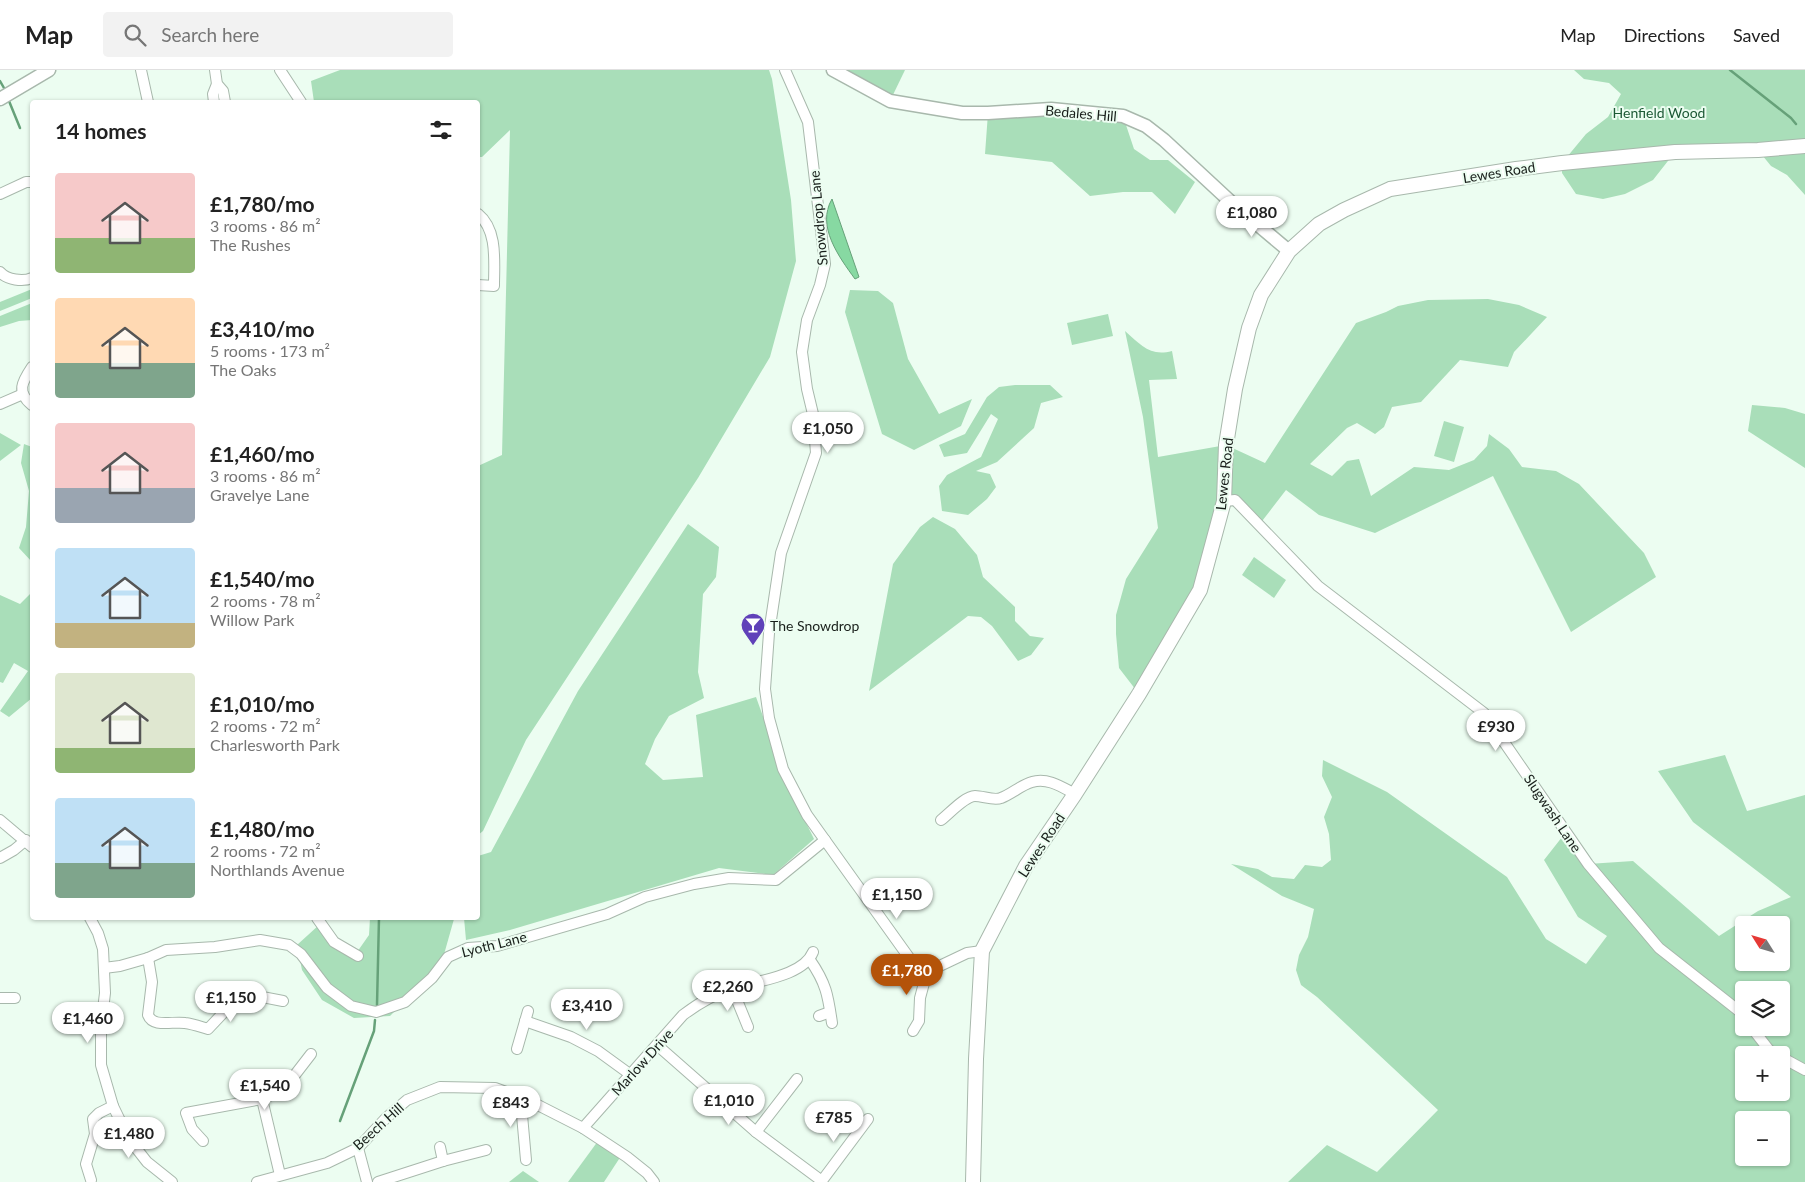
<!DOCTYPE html>
<meta charset="utf-8">
<style>
body{margin:0;font-family:Lato,sans-serif;background:#f2f2f2;color:#222;height:100vh;display:flex;flex-direction:column;font-size:19px;white-space:nowrap}
*{box-sizing:border-box;margin:0}
p{font-size:16px;color:#767676}
.icon{flex:none;width:28px;height:28px;fill:none;stroke:currentColor;stroke-width:2;stroke-linecap:round;stroke-linejoin:round}
.map{position:relative;flex:1;overflow:hidden}
.details{position:absolute;left:30px;top:30px;width:450px;height:820px;display:flex;flex-direction:column;background:#fff;border-radius:5px;box-shadow:0 1px 4px #0004}
.details>*{flex:none}
.needle{width:32px;rotate:307deg}
.buttons{position:absolute;left:1735px;top:846px;display:grid;gap:10px}
.buttons a{display:grid;place-items:center;width:55px;height:55px;border-radius:5px;background:#fff;box-shadow:0 1px 4px #0004;font-size:25px}
.price{position:absolute;translate:-50% -42px;padding:0 11px;border-radius:18px;background:#fff;color:#222;font-size:16px;line-height:32px;filter:drop-shadow(0 1px 2px #0008)}
.price::after{content:'';position:absolute;left:50%;top:30px;width:15px;height:11px;margin-left:-8px;background:inherit;clip-path:polygon(0 0,100% 0,50% 100%)}
.price.active{background:#b45309;color:#fff}
ul{padding:0;list-style:none}
li{display:flex;align-items:center;gap:15px;height:125px;padding:0 25px}
li span{display:grid;place-items:center;flex:none;width:140px;height:100px;border-radius:5px;color:#555}
li>.icon{margin-inline-start:auto}
span .icon{width:60px;height:60px;fill:#fffc;stroke-width:1}
li b{font-size:21px}
h2{display:flex;justify-content:space-between;align-items:center;height:60px;padding:0 25px;font-size:21px}
header{display:flex;align-items:center;gap:30px;box-sizing:border-box;height:70px;padding:0 25px;background:#fff;border-bottom:1px solid #e0e0e0}
header strong{font-size:24px}
nav{display:flex;gap:28px;margin-inline-start:auto;font-size:18px}
.search{width:350px;height:45px;background:#f2f2f2;display:flex;align-items:center;gap:12px;box-sizing:border-box;padding:0 18px;border-radius:5px;color:#767676;font-size:19px}
.map>svg:first-child{display:block}
</style>
<header>
<strong>Map</strong>
<div class="search"><svg class="icon" aria-label="search" viewBox="0 0 24 24"><circle cx="10" cy="10" r="6"/><path d="M15 15l6 6"/></svg>Search here</div>
<nav><a>Map</a><a>Directions</a><a>Saved</a></nav>
</header>
<div class="map">
<svg width="1805" height="1112" viewBox="0 0 1805 1112">
<rect width="100%" height="100%" fill="#ecfdf1"/>
<g fill="#a9deb9" fill-rule="evenodd">
<path d="M340,0h429l3,9 19,121 5,61 -26,96 -72,121 -172,262 -43,91 -5,4v-369l24,-11 8,-325 -28,27h-4v-55h-164l-3,-21z"/>
<path d="M833,0h72l-15,31z"/>
<path d="M1574,0h231v125l-18,-20 -16,-9 -13,-16 -83,2 -22,28 -28,14 -22,5 -27,-5 -14,-21v-10l24,-29 22,-17 13,-23 -12,-11 -25,-4z"/>
<path d="M988,43l135,3 11,33 16,11h18l27,22 -20,32 -23,-22h-29l-33,4 -38,-34 -67,-8z"/>
<path d="M32,219v9l-32,13v-9z"/>
<path d="M850,220l28,1 15,12 15,56 31,55 33,-15 -11,27 -47,24 -32,-16 -37,-122z"/>
<path d="M1488,229l31,6 28,12 -33,35 -6,15 -48,-7 -39,42 -29,5 -8,20 -9,7 -18,-11 -10,5 -37,36 22,12 15,-15 12,-2 12,37 43,-29 35,3 25,-10 13,-14 2,-12 20,15 13,18 34,4 23,13 65,69 12,24 -85,55 -78,-156 -118,57 -56,-18 -33,-25 -27,35 -23,-25 -12,1 -24,89 -61,104 -20,-26 -3,-34v-19l10,-36 32,-51 -15,-111 -18,-86c16,14 25,26 47,20l5,28 -28,1 9,77 68,-12 39,18 91,-140 30,-11 12,-6 30,-6z"/>
<path d="M32,233v17l-13,1 -19,6v-11z"/>
<path d="M1108,244l5,22 -41,9 -5,-22z"/>
<path d="M1015,315h35l13,12 -22,6 -7,25 -37,34 -21,9 14,3 6,13 -9,12 -19,16 -26,-4 -3,-25 8,-11 34,-18 17,-38 -7,-5 -24,39 -23,4 -5,-12 26,-11 22,-37 12,-10z"/>
<path d="M1752,335l33,3 20,6v54l-57,-37z"/>
<path d="M1444,351l20,6 -10,35 -20,-6z"/>
<path d="M0,363l21,12 -21,16z"/>
<path d="M24,374l8,3v115l-13,-14 7,-21 3,-36 -8,-28z"/>
<path d="M933,447l22,12 22,26 6,22 32,30v14l15,15 14,2 -13,17 -13,6 -26,-35 -11,-9 -13,-1 -99,75 24,-127 27,-37z"/>
<path d="M688,454l31,23 -3,30 -13,17 -5,78 6,26 -35,18 -14,23 -10,25 18,16 40,-3 -7,-62 60,-18 32,89 26,53 -41,36 -54,-7 -209,62 -44,10 -2,-22h14v-62l13,-4 87,-161z"/>
<path d="M1254,487l32,23 -12,18 -32,-23z"/>
<path d="M32,522v106l-23,19 -9,-6 28,-40 -14,-8 -11,20 -3,-1v-87l20,9z"/>
<path d="M1725,685l22,56 58,-16v387h-517l39,-37 50,27 61,-62 -121,-113 -16,-12 -5,-15 3,-15 9,-18 6,-28 -32,-13 -51,-32 27,5 14,8 22,2 11,-14 17,2 9,-7 -2,-26 -5,-17 8,-20 -10,-21 1,-16 64,32 120,85 39,62 40,25 21,-28 -29,-19 -34,-57 22,-28 22,32 45,-3 86,75 39,-25 33,-14 -98,-75 -35,-51zM1744,855h37v37h-37zM1744,920h37v38h-37zM1744,985h37v37h-37zM1744,1050h37v38h-37z"/>
<path d="M370,848h84v1l-13,46 -51,51 -36,2 -32,-18 -20,-30 -5,-25 22,-20 36,30 14,-20z"/>
<path d="M598,1071l23,15 -17,26h-36z"/>
<path d="M523,1101l16,11h-30z"/>
</g>
<path fill="#87d9a2" stroke="#66a179" d="M832,129l27,78 -4,2c-16,-22 -39,-53 -23,-80z"/>
<g fill="none" stroke-linecap="round" stroke-linejoin="round">
<g stroke="#66a179" stroke-width="2.5">
<path d="M1730,0l61,48 5,6"/>
<path d="M0,11l4,7"/>
<path d="M9,31l11,27"/>
<path d="M377,935l2,-87"/>
<path d="M340,1051l34,-90 1,-11"/>
</g>
<defs>
<g id="minor">
<path d="M141,0l7,32"/>
<path d="M215,0l2,14 6,7 2,11"/>
<path d="M280,0l21,32"/>
<path d="M785,0l23,52 17,142 -5,21 -13,35 -5,32 5,37 6,25 3,39 -35,100 -12,80 -4,56 4,29 14,51 24,46 103,144 10,10 7,3 40,-19 15,-2"/>
<path d="M214,32l-1,-8 4,-10"/>
<path d="M0,124l26,-12h6"/>
<path d="M478,144c20,16 16,48 16,72l-16,-1"/>
<path d="M0,202c7,8 23,10 32,6"/>
<path d="M32,297c-10,15 -16,25 0,38"/>
<path d="M0,334l23,-10"/>
<path d="M1224,431l11,-1 83,86 166,127 104,151 71,84 80,63 5,6"/>
<path d="M0,750l32,27"/>
<path d="M941,750c8,-6 24,-24 34,-24 8,0 19,5 26,2 11,-4 20,-13 31,-16 15,-5 30,5 43,12"/>
<path d="M0,788l14,-8 12,-10"/>
<path d="M90,848l8,15 5,16 2,44 -4,33v39l12,41 16,33 18,23 25,20"/>
<path d="M317,848l17,24 24,14"/>
<path d="M148,888l4,24 -4,33c5,13 25,6 37,8 8,1 16,4 23,6l34,-36 41,8"/>
<path d="M810,890c16,23 18,35 22,63"/>
<path d="M104,898l16,-2 28,-8 18,-8 49,-3 45,-7 29,5 12,9 26,34 24,18 25,6 29,-10 27,-24 16,-21 20,-9 29,-2 110,-32 38,-17 49,-13 35,-6 47,2 49,-40"/>
<path d="M732,918l16,39"/>
<path d="M0,928h15"/>
<path d="M819,946l11,-4"/>
<path d="M525,951l46,16 27,14 33,24"/>
<path d="M1752,958l17,22 9,5"/>
<path d="M913,961l6,-10 1,-23 7,-26"/>
<path d="M657,975l99,87 66,49"/>
<path d="M517,979l11,-38"/>
<path d="M1781,987l24,13"/>
<path d="M262,1029l18,76"/>
<path d="M583,1058l100,-113c16,-12 29,-20 48,-26 23,-8 72,-12 82,-37"/>
<path d="M756,1062l41,-53"/>
<path d="M203,1071l-11,-12 -6,-16 76,-14 22,-10 27,-35"/>
<path d="M440,1077l3,14"/>
<path d="M358,1078l9,34"/>
<path d="M526,1090l-4,-45 6,-15"/>
<path d="M91,1110l-5,-16 9,-30 -2,-15 6,-6 14,-7"/>
<path d="M257,1112l70,-19 31,-15 28,-30 21,-18 33,-13 55,1 33,12 55,28 44,29 20,16 7,9"/>
<path d="M378,1112l65,-21 43,-11"/>
<path d="M821,1112l47,-63"/>
</g>
<g id="major">
<path d="M833,0l57,31 72,12h26l63,-4 72,7 23,10 18,14 69,64 56,47"/>
<path d="M0,29l49,-29"/>
</g>
<path id="highway" d="M973,1112l3,-123 6,-108 44,-85 49,-72 64,-100 61,-104 24,-89 2,-56 9,-56 14,-61 12,-33 28,-44 30,-27 25,-14 46,-21 126,-20 46,-6 113,-11 83,-2 47,-4"/>
</defs>
<use href="#minor" stroke="#a8b8ac" stroke-width="12"/>
<use href="#major" stroke="#a8b8ac" stroke-width="15"/>
<use href="#highway" stroke="#a8b8ac" stroke-width="16"/>
<use href="#minor" stroke="#fff" stroke-width="10"/>
<use href="#major" stroke="#fff" stroke-width="12"/>
<use href="#highway" stroke="#fff" stroke-width="14"/>
</g>
<defs>
<symbol id="bar-pin" viewBox="-11 -11 22 30"><path d="M0 17L-7.5 6A9.5 9.5 0 1 1 7.5 6Z" fill="#6041b9" stroke="#ecfdf1"/><path d="M-6-5H6L.8 .8V4.5H3.5V6h-7V4.5H-.8V.8Z" fill="#fff"/></symbol>
</defs>
<g fill-rule="evenodd">
<use href="#bar-pin" x="739" y="541" width="28" height="38"/>
</g>
<g text-anchor="middle" dominant-baseline="central" stroke-width="4" stroke-linejoin="round" paint-order="stroke">
<g font-size="14" fill="#1c5935" stroke="#ecfdf1">
<text x="1659" y="42">Henfield Wood</text>
</g>
<g font-size="14" fill="#181e1a" stroke="#ecfdf1">
<text transform="translate(1081 43) rotate(5)">Bedales Hill</text>
<text transform="translate(1499 102) rotate(-9)">Lewes Road</text>
<text transform="translate(818 148) rotate(-95)">Snowdrop Lane</text>
<text transform="translate(1224 404) rotate(-84)">Lewes Road</text>
<text transform="translate(1553 743) rotate(56)">Slugwash Lane</text>
<text transform="translate(1041 775) rotate(-57)">Lewes Road</text>
<text transform="translate(494 874) rotate(-14)">Lyoth Lane</text>
<text transform="translate(642 992) rotate(-48)">Marlow Drive</text>
<text transform="translate(378 1056) rotate(-42)">Beech Hill</text>
</g>
<g font-size="14" fill="#181e1a" stroke="#ecfdf1" text-anchor="start">
<text x="770" y="555">The Snowdrop</text>
</g>
</g>
</svg>
<div class="buttons">
<a><svg class="needle" viewBox="-14 -14 28 28"><path d="M0-13l5 13h-10z" fill="#e53935"/><path d="M0 13l5-13h-10z" fill="#767676"/></svg></a>
<a><svg class="icon" aria-label="layers" viewBox="0 0 24 24"><path d="M12 4l9 5-9 5-9-5zM3 14l9 5 9-5"/></svg></a>
<a>+</a>
<a>−</a>
</div>
<b class="price" style="left:1252px;top:168px">£1,080</b>
<b class="price" style="left:828px;top:384px">£1,050</b>
<b class="price" style="left:1496px;top:682px">£930</b>
<b class="price" style="left:897px;top:850px">£1,150</b>
<b class="price active" style="left:907px;top:926px">£1,780</b>
<b class="price" style="left:728px;top:942px">£2,260</b>
<b class="price" style="left:231px;top:953px">£1,150</b>
<b class="price" style="left:587px;top:961px">£3,410</b>
<b class="price" style="left:88px;top:974px">£1,460</b>
<b class="price" style="left:265px;top:1041px">£1,540</b>
<b class="price" style="left:729px;top:1056px">£1,010</b>
<b class="price" style="left:511px;top:1058px">£843</b>
<b class="price" style="left:834px;top:1073px">£785</b>
<b class="price" style="left:129px;top:1089px">£1,480</b>
<section class="details">
<h2>14 homes<svg class="icon" aria-label="filters" viewBox="0 0 24 24"><path d="M4 7h16M4 17h16"/><circle cx="9" cy="7" r="2"/><circle cx="15" cy="17" r="2"/></svg></h2>
<ul>
<li><span style="background:linear-gradient(#f6c9c9 65%,#8fb573 0)"><svg class="icon" aria-label="home" viewBox="0 0 24 24"><path d="M3 11l9-7 9 7M6 9v11h12V9"/></svg></span><div><b>£1,780/mo</b><p>3 rooms · 86 m²</p><p>The Rushes</p></div></li>
<li><span style="background:linear-gradient(#ffd9b3 65%,#7fa58c 0)"><svg class="icon" aria-label="home" viewBox="0 0 24 24"><path d="M3 11l9-7 9 7M6 9v11h12V9"/></svg></span><div><b>£3,410/mo</b><p>5 rooms · 173 m²</p><p>The Oaks</p></div></li>
<li><span style="background:linear-gradient(#f6c9c9 65%,#9aa5b1 0)"><svg class="icon" aria-label="home" viewBox="0 0 24 24"><path d="M3 11l9-7 9 7M6 9v11h12V9"/></svg></span><div><b>£1,460/mo</b><p>3 rooms · 86 m²</p><p>Gravelye Lane</p></div></li>
<li><span style="background:linear-gradient(#bfe0f5 75%,#c2b280 0)"><svg class="icon" aria-label="home" viewBox="0 0 24 24"><path d="M3 11l9-7 9 7M6 9v11h12V9"/></svg></span><div><b>£1,540/mo</b><p>2 rooms · 78 m²</p><p>Willow Park</p></div></li>
<li><span style="background:linear-gradient(#dfe7d0 75%,#8fb573 0)"><svg class="icon" aria-label="home" viewBox="0 0 24 24"><path d="M3 11l9-7 9 7M6 9v11h12V9"/></svg></span><div><b>£1,010/mo</b><p>2 rooms · 72 m²</p><p>Charlesworth Park</p></div></li>
<li><span style="background:linear-gradient(#bfe0f5 65%,#7fa58c 0)"><svg class="icon" aria-label="home" viewBox="0 0 24 24"><path d="M3 11l9-7 9 7M6 9v11h12V9"/></svg></span><div><b>£1,480/mo</b><p>2 rooms · 72 m²</p><p>Northlands Avenue</p></div></li>
</ul>
</section>
</div>
